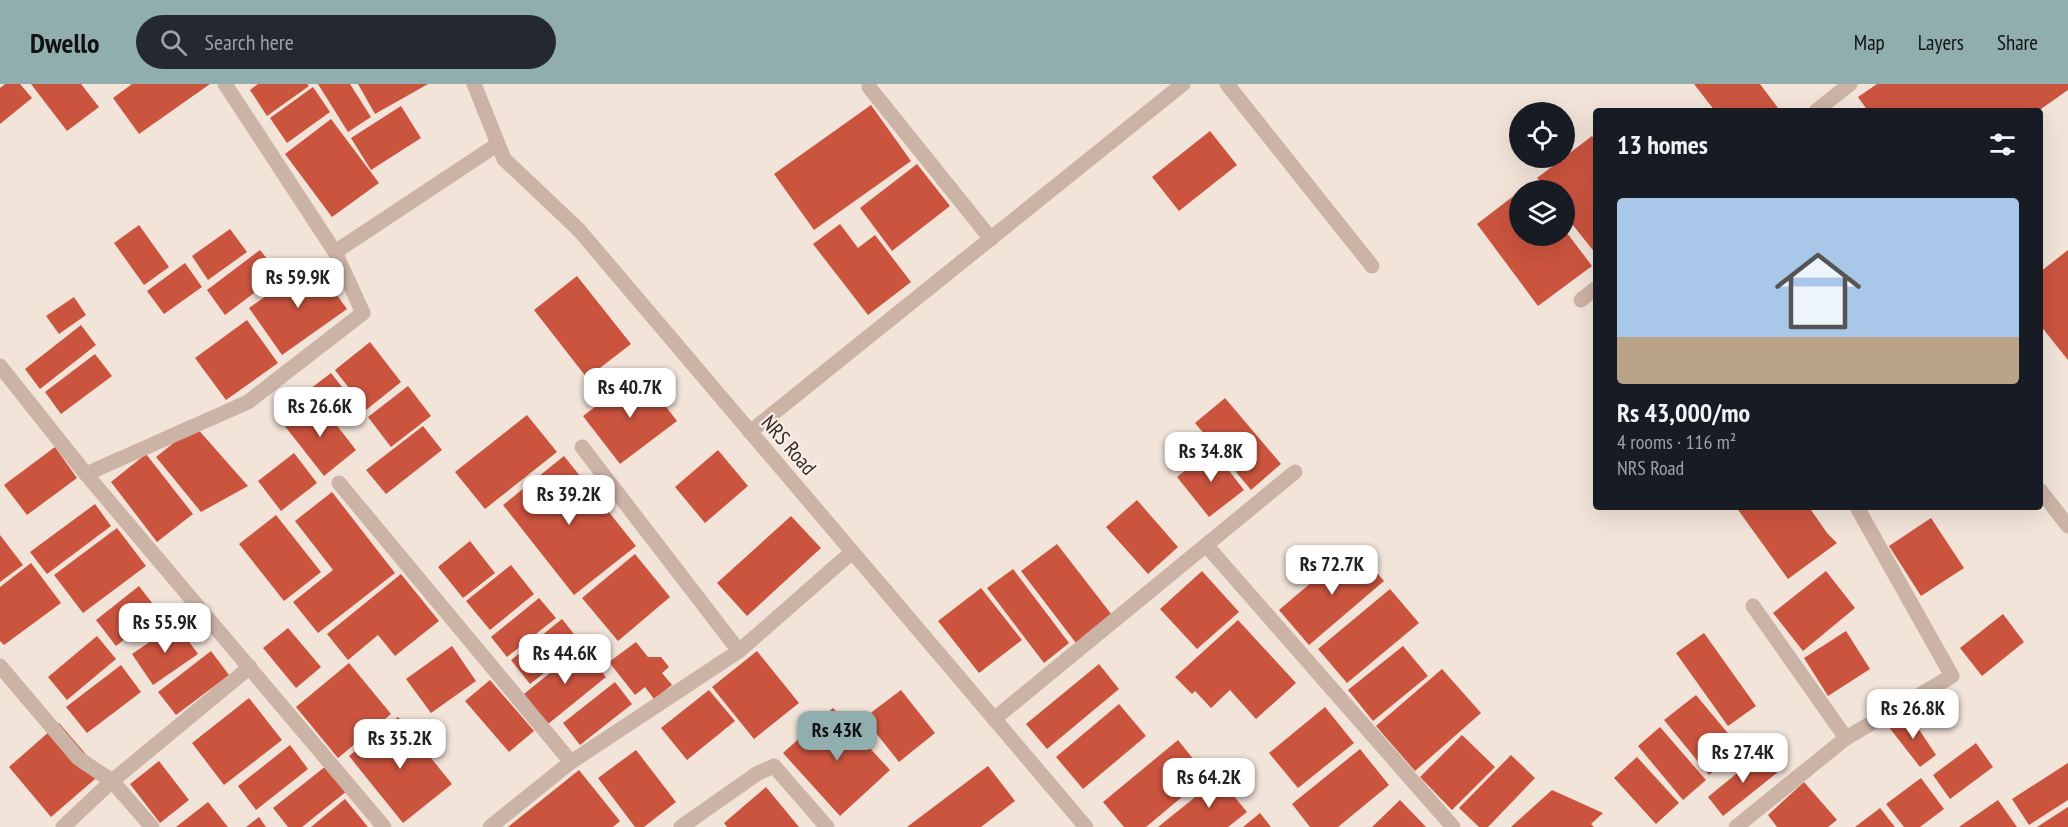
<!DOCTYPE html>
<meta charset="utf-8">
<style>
body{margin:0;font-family:"PT Sans Narrow",sans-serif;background:#242831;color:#f1f3f6;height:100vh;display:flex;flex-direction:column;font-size:22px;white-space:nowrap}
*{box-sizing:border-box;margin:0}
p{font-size:20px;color:#9ea1a6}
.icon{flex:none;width:33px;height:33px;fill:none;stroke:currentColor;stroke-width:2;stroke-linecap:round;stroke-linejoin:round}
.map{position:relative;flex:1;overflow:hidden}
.drawer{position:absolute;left:1593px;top:24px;width:450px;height:402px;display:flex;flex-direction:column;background:#171b24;border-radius:6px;box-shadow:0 6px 24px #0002}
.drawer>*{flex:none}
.fabs{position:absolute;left:1509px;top:18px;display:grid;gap:12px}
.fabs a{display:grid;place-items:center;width:66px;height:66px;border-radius:50%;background:#171b24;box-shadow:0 6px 24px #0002;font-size:30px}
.price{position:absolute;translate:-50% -51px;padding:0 14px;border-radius:12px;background:#fff;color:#222;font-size:20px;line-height:39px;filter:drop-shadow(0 2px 3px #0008)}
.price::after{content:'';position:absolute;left:50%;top:36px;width:18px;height:14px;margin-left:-9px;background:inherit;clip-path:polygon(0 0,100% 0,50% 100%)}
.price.on{background:#91aeaf;color:#111}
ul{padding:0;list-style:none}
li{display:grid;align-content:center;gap:12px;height:318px;padding:0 24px}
li span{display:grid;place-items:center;height:186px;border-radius:6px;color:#555}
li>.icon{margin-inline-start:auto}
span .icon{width:108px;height:108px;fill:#fffc;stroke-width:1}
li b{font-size:26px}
h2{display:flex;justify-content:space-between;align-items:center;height:72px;padding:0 24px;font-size:26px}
header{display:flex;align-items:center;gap:36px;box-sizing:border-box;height:84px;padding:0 30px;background:#91aeaf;color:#111}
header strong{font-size:28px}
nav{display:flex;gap:33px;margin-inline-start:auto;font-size:21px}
.search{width:420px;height:54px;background:#242831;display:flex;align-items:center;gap:15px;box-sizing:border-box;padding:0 21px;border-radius:33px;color:#9ea1a6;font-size:22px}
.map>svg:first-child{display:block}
</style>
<header>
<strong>Dwello</strong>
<div class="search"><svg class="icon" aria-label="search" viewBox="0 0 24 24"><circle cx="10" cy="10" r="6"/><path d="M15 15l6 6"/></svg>Search here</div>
<nav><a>Map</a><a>Layers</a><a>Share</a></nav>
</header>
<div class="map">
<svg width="2068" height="743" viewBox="0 0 2068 743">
<rect width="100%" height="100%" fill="#f2e4d9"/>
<g fill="#cb543f">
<path d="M5,0h15l12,14 -32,26v-36z"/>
<path d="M31,0h50l18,23 -32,24z"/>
<path d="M132,0h78l-71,50 -26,-36z"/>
<path d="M258,0h49l2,2 -42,30 -17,-26z"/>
<path d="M318,0h32l21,33 -23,15z"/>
<path d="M358,0h70l-53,30z"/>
<path d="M1694,0h66l18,24 -4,3h-59z"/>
<path d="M1877,0h191v6l-30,21h-170l-10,-14z"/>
<path d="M313,3l17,25 -43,31 -17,-25z"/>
<path d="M871,21l40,56 -97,69 -40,-56z"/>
<path d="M401,22l20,32 -50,32 -20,-32z"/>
<path d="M331,35l48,64 -47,34 -47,-63z"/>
<path d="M1210,47l27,34 -58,46 -27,-34z"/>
<path d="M1592,52l4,5v113l-32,-40v-24h-17l-10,-12z"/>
<path d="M917,80l33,42 -58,45 -32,-43z"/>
<path d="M1520,107v45h44v-7l28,37 -54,40 -61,-82z"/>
<path d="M840,140l18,24 17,-13 36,47 -43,33 -55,-71z"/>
<path d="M139,141l30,42 -25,18 -30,-42z"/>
<path d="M230,145l17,23 -39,28 -16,-24z"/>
<path d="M260,166l19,24 -54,41 -18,-25z"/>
<path d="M2068,166v110l-28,-35v-53z"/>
<path d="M313,178l34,47 -65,46 -33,-47z"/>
<path d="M185,179l17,24 -38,27 -17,-23z"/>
<path d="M577,192l54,68 -44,34 -53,-68z"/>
<path d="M74,213l12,18 -27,19 -13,-18z"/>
<path d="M247,236l31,43 -52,37 -31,-42z"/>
<path d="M81,241l15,20 -56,44 -15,-20z"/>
<path d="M370,258l31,40 -35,28 -31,-40z"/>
<path d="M95,270l17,22 -51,38 -16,-22z"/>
<path d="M331,289l23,29 -21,16 -23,-29z"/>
<path d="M640,289l37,48 -57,43 -37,-48z"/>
<path d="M408,302l23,30 -40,31 -23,-30z"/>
<path d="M1225,314l56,66 -30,26 -56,-67z"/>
<path d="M317,316l39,50 -32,26 -40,-51z"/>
<path d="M527,331l30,37 -72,57 -30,-37z"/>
<path d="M195,342l53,60 -47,26 -45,-55z"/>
<path d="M423,342l19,24 -56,44 -20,-24z"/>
<path d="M55,363l22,31 -50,37 -23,-30z"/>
<path d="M1212,365l32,41 -35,27 -32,-40z"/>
<path d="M718,366l30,36 -43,37 -30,-36z"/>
<path d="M294,369l23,30 -36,28 -23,-30z"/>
<path d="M146,370l47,60 -36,28 -46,-60z"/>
<path d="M564,372l72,90 -62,49 -71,-90z"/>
<path d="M332,408l63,81 -77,60 -25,-31 40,-32 -38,-49z"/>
<path d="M1137,416l41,47 -30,27 -42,-47z"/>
<path d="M95,420l16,22 -64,48 -17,-22z"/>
<path d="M1736,423h73l18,26 10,10 -49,36z"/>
<path d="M276,431l45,57 -37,29 -45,-57z"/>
<path d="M791,432l30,32 -74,68 -30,-33z"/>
<path d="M1931,434l33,50 -43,28 -32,-50z"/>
<path d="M117,444l29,38 -63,47 -29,-38z"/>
<path d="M0,451l23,30 -23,17z"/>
<path d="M470,457l25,32 -32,25 -25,-31z"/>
<path d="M1057,460l58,75 -36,28 -58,-76z"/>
<path d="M1354,462l30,35 -75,64 -30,-35z"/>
<path d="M635,470l35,43 -52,44 -36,-43z"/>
<path d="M31,479l30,40 -57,42 -4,-4v-54z"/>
<path d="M511,481l23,29 -44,36 -24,-29z"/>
<path d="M1013,485l56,74 -25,20 -57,-75z"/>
<path d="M1202,487l37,41 -42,37 -37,-40z"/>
<path d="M1826,487l29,37 -52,43 -30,-38z"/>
<path d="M401,490l38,47 -44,35 -17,-21 -30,25 -21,-26z"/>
<path d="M139,502l20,26 -43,34 -20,-26z"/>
<path d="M981,504l41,52 -43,33 -41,-52z"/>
<path d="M1390,505l29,34 -72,60 -29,-34z"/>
<path d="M539,514l17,20 -49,39 -16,-20z"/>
<path d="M2003,530l21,28 -42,34 -22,-28z"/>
<path d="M562,535l20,25 -52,40 -19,-24z"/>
<path d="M1238,536l58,63 -40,36 -26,-29 -19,18 -16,-17 -3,3 -17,-17z"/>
<path d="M176,540l22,30 -45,31 -21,-31z"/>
<path d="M288,544l33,39 -25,21 -33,-40z"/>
<path d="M1846,547l24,38 -42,27 -24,-38z"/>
<path d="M1704,549l52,73 -28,20 -52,-73z"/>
<path d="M97,552l19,23 -49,41 -19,-23z"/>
<path d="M636,558l12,15h13l8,10 -7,6 10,12 -18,14 -9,-12 -10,8 -26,-33z"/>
<path d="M452,562l24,35 -45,32 -25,-34z"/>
<path d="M1403,562l25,30 -55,45 -25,-31z"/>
<path d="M582,563l24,30 -58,47 -24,-30z"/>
<path d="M211,567l18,24 -53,40 -18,-23z"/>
<path d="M757,567l42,52 -45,36 -42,-52z"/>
<path d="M349,579l42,51 -53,44 -42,-51z"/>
<path d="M1099,580l20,25 -72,60 -21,-25z"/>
<path d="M121,581l20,27 -54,41 -21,-26z"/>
<path d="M1442,585l39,44 -66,58 -39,-45z"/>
<path d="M490,596l44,51 -25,21 -44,-51z"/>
<path d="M615,598l17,22 -52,41 -17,-22z"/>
<path d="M709,606l26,31 -48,39 -26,-32z"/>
<path d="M901,606l34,43 -36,29 -35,-44z"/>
<path d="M1696,611l45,54 -32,26 -45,-55z"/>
<path d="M249,614l33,42 -58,45 -32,-42z"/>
<path d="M1119,620l27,32 -63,53 -27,-32z"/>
<path d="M1325,623l29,36 -56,45 -29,-35z"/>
<path d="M833,624l57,62 -50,46 -57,-63z"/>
<path d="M1908,629l28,42 -16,12 -32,-41z"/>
<path d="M398,633l54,67 -49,39 -54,-67z"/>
<path d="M59,639l43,50 -51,44 -42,-50z"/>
<path d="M1660,643l46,53 -23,20 -45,-54z"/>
<path d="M1462,651l33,32 -43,43 -32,-33z"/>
<path d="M1178,656l29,36 -61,51h-22l-21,-25z"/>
<path d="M1976,659l17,24 -43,32 -17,-24z"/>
<path d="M290,661l18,24 -52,41 -18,-24z"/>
<path d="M1360,665l29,36 -51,42h-28l-18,-23z"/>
<path d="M636,666l40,52 -32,25h-9l-37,-49z"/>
<path d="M1764,667l14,21 -55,44 -15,-19z"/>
<path d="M1511,671l24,23 -47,49h-9l-20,-19z"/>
<path d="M1637,673l42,46 -23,21 -42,-46z"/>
<path d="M159,677l30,39 -29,23 -30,-39z"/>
<path d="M2068,679v37l-39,25 -17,-26z"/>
<path d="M326,682l21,25 -45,36h-14l-15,-19z"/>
<path d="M988,682l27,35 -34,26h-74z"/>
<path d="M579,686l41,51 -7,6h-105z"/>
<path d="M1219,694l28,34 -19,15h-70z"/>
<path d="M1921,694l23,31 -24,18h-16l-18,-23z"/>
<path d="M1804,698l33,38 -9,7h-51l-9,-12z"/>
<path d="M766,703l33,40h-72l-3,-4z"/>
<path d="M1552,706l51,23 -12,11 3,3h-83z"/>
<path d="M345,715l23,28h-57z"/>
<path d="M1400,716l26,27h-54z"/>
<path d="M1998,716l19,27h-58z"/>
<path d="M208,718l20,25h-52z"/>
<path d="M2068,723v20h-31z"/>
<path d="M1880,724l15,19h-40z"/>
<path d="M1260,729l11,14h-28z"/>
<path d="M259,733l7,10h-20z"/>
</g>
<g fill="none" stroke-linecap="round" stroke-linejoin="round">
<g stroke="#cbb3a5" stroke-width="15">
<path d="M225,0l110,168"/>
<path d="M474,0l30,75 75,71 507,597"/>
<path d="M1227,0l145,182"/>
<path d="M869,3l122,152"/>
<path d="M1816,27l34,-27"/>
<path d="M1581,216l15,-12"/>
<path d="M0,282l86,108"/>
<path d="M750,348l433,-348"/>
<path d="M582,363l157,204"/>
<path d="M339,399l232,279"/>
<path d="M2040,406l28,36"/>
<path d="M1206,461l247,282"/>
<path d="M0,582l78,92 34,23 40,46"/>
<path d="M994,635l301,-247"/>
<path d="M1846,654l106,-62 -94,-167"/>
<path d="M63,743l49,-46 138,-114"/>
<path d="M384,743l-298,-353 162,-72 115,-89 -28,-61 163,-108"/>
<path d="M490,743l81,-65 168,-111 113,-99"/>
<path d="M681,743l77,-54 16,-7 53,61"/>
<path d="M1736,743l110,-89 -93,-132"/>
</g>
</g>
<g text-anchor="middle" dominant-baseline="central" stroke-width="4.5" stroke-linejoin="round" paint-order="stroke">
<g font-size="21" fill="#362a27" stroke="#faefe6">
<text transform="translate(789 361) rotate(49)">NRS Road</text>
</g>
</g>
</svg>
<div class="fabs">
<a><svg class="icon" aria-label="locate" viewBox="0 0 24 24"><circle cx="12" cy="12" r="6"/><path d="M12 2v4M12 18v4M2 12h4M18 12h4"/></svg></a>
<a><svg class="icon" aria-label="layers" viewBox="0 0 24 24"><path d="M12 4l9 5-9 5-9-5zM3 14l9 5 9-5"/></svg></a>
</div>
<b class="price" style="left:298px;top:225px">Rs 59.9K</b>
<b class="price" style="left:630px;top:335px">Rs 40.7K</b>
<b class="price" style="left:320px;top:354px">Rs 26.6K</b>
<b class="price" style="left:1211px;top:399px">Rs 34.8K</b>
<b class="price" style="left:569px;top:442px">Rs 39.2K</b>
<b class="price" style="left:1332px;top:512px">Rs 72.7K</b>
<b class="price" style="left:165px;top:570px">Rs 55.9K</b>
<b class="price" style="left:565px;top:601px">Rs 44.6K</b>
<b class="price" style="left:1913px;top:656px">Rs 26.8K</b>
<b class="price on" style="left:837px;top:678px">Rs 43K</b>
<b class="price" style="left:400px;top:686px">Rs 35.2K</b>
<b class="price" style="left:1743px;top:700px">Rs 27.4K</b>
<b class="price" style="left:1209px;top:725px">Rs 64.2K</b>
<section class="drawer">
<h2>13 homes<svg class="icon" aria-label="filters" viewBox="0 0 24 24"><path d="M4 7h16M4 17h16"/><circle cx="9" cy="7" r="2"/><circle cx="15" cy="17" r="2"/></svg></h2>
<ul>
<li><span style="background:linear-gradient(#a9c7e8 75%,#b9a48a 0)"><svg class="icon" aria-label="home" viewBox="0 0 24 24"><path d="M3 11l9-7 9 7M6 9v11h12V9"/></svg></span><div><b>Rs 43,000/mo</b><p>4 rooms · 116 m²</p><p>NRS Road</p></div></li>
</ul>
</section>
</div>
